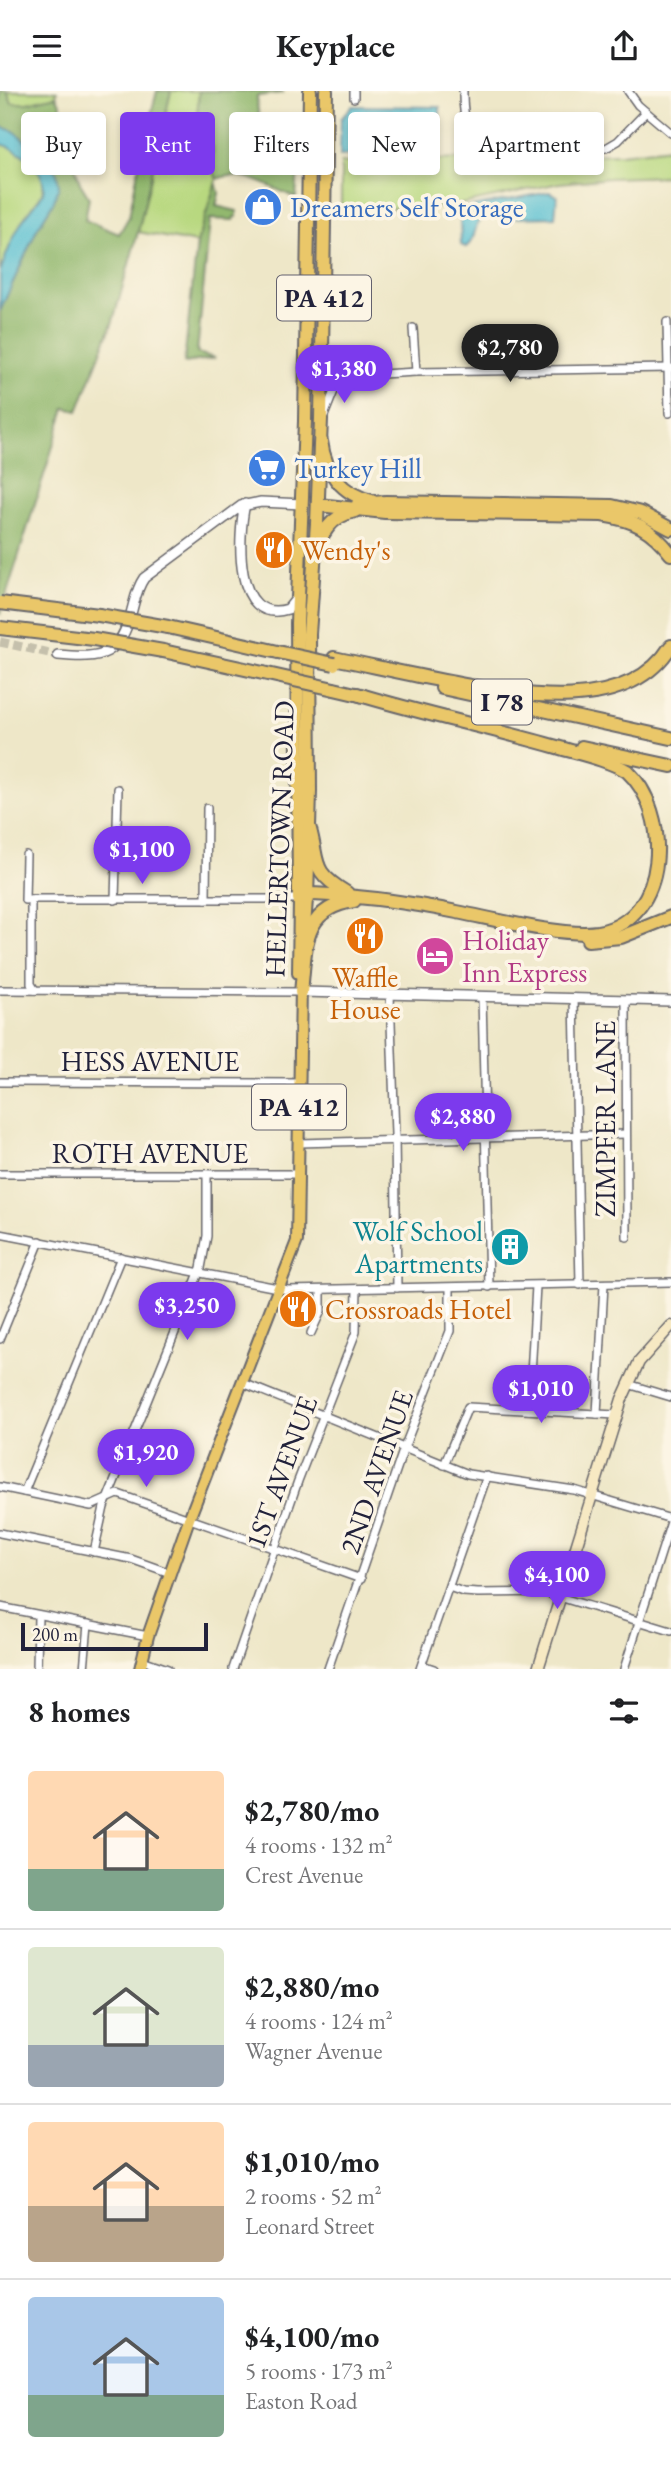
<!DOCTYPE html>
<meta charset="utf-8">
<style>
body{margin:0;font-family:"EB Garamond",serif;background:#f6f6f6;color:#202124;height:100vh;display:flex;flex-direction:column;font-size:26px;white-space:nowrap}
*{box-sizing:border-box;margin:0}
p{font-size:23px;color:#757577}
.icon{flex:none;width:38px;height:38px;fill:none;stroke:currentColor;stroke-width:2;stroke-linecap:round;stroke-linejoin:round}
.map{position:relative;height:1578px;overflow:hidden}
.panel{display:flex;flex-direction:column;background:#fff;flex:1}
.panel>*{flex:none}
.top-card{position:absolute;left:21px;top:21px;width:630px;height:63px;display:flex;gap:14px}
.scale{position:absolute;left:21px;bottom:18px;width:187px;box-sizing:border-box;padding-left:7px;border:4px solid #22223b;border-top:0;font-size:19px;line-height:24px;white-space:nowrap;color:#22223b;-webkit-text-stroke:5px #fcf5e5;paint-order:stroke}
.price{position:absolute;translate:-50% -60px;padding:0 16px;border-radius:24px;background:#7c3aed;color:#fff;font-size:23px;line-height:46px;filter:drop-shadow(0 2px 4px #0008)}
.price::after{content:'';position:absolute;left:50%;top:42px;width:21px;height:16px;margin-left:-10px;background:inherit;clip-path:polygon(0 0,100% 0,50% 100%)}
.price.selected{background:#222;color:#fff}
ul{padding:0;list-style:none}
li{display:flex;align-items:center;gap:21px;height:175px;padding:0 28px}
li+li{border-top:2px solid #e0e0e0}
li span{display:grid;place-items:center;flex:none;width:196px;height:140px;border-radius:7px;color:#555}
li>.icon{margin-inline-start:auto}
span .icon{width:84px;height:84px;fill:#fffc;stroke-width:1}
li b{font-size:30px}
h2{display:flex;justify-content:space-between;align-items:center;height:84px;padding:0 28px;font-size:30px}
.pill{padding:0 24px;border-radius:7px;background:#fff;box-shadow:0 4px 10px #0003;font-size:24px;line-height:63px}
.pill.selected{background:#7c3aed;color:#fff}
header{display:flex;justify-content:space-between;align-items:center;height:91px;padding:0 28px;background:#fff;font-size:32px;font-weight:700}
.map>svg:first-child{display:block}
</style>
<header><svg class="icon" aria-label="menu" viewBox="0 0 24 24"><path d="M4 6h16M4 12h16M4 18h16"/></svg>Keyplace<svg class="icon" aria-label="share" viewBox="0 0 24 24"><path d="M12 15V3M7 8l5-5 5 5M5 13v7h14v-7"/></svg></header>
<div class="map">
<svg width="671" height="1578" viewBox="0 0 671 1578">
<rect width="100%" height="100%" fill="#fcf5e5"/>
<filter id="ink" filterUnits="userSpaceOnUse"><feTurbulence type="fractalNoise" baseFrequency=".0143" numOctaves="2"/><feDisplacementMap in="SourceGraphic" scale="14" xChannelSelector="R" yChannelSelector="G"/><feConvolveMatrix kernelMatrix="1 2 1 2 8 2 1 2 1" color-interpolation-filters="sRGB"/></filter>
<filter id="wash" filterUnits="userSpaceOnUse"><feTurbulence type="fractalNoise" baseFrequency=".00686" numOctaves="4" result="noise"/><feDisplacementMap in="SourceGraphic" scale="28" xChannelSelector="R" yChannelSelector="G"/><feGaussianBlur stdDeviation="1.57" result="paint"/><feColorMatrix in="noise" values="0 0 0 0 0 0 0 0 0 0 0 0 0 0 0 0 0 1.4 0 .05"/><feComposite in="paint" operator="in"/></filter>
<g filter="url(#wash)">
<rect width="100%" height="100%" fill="#eee7c8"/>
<g fill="#b8d87f" stroke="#6d7d5d" stroke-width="2">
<path d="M0,0h57l-15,103 -20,27 -22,52z"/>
<path d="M171,0h28l-2,28 16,29 -1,20 5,11 -20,64 -59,-11z"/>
<path d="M671,57v28l-62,2 -50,5 -106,23 -112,4v-47l280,-9z"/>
</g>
<g fill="#92b86e" stroke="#5a6d54" stroke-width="2">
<path d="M0,0h7l5,12h15l29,-7 5,9 -4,30 11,8 12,40 9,15 -4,22 34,14 10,-17 13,-67 15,-59h14l-33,141 -25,89 -35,90 -13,-3 -65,207v-304l37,-82 13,-21 7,-34c-9,-16 -39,-44 -57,-47z"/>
<path d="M199,0h83l1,2 -26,3c0,41 13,45 41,70l-2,32c-22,-9 -55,-30 -79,-19l-5,-11 1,-20 -16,-29z"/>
<path d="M216,91l3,11 -3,13 21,5v6h-3v3l-24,-1 -13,134 18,5 -31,5 13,-120z"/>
</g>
<g fill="#56bfd2" stroke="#3c7086" stroke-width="2">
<path d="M352,15l88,1v18l-49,25 -51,6 1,-37z"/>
<path d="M0,36l14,4 38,34 5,9 2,12 -5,15 -17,28 -37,82c0,-12 0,-27 0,-38 4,-14 14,-38 21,-50 5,-9 20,-23 22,-31 5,-21 -25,-45 -43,-48z"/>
<path d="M549,101l8,4 -2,21 -50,1 -9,-4 -14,2c-9,10 -5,23 -16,31l-5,-2 -1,-29 6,-8z"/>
</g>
</g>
<g filter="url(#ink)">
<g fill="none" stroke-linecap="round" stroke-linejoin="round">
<path stroke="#c5c0ac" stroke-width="9" stroke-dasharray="9 4.5" stroke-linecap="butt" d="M0,551l58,13"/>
<defs>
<g id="minor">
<path d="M463,0c-1,68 35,63 89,61 17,-1 37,0 54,-4l12,-7 28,-29"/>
<path d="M628,0l10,14 33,28"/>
<path d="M354,7v-7"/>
<path d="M667,231l2,91"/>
<path d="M413,237l3,44"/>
<path d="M323,258l13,19 12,8"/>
<path d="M541,263l1,15"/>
<path d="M324,325l10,-25 14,-15 68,-4 255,-4"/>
<path d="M26,764l-1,45 6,-1"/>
<path d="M31,808h268"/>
<path d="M31,808v85l4,6"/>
<path d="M206,808l1,-91"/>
<path d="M115,809l3,-111"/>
<path d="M0,899l301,2"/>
<path d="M390,904l5,139 2,154"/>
<path d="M482,906l7,290"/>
<path d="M574,907l6,287"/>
<path d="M626,909l1,237"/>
<path d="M0,991l299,1"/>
<path d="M299,1052l327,-9"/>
<path d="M0,1083h299"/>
<path d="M0,1143l288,56 383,-8"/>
<path d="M311,1242l10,-22v-21"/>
<path d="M0,1248l40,-98"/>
<path d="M243,1292l225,91 106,16 97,29"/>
<path d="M628,1293l43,13"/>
<path d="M529,1319l7,-124"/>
<path d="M597,1323l7,-130"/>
<path d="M444,1374l24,-58 148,8"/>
<path d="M0,1396l91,19 27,-12 243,85"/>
<path d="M24,1401l97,-235"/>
<path d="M0,1442l131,26 39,14"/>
<path d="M94,1461l10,-45 97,-239 6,-32v-62"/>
<path d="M449,1496l14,5 15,1 65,-1 128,39"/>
<path d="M0,1516l148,29"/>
<path d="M142,1569l26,9"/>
<path d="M422,1574l12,4"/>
<path d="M37,1578l1,-54"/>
<path d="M84,1578l4,-45"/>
<path d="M233,1578l65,-188 58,-149 1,-43"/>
<path d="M328,1578l76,-221 46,-117v-43"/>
<path d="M420,1578l67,-193"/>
<path d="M624,1578l47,-147"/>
</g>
<g id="tertiary">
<path d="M245,413c-7,31 -12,122 43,105l8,-10"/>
<path d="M58,564c45,4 62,1 74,-45 3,-11 5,-22 12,-32l97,-72 20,-4 41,2"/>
<path d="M301,901l370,9"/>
</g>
<path id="secondary" d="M538,1578l84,-270 17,-37 32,-36"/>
<g id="primary">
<path d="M304,851l3,-43"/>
<path d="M298,882l1,-74"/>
<path d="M140,1578l8,-33 41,-117 108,-278 4,-255"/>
</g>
<g id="trunk">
<path d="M299,808l-2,-276 8,-202 5,-330"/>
<path d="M307,808l3,-108 -1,-157 8,-111 4,-104 5,-328"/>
</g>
<g id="motorway">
<path d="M321,350c4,30 20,53 51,60"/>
<path d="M358,413l28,-2 226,4 29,7 30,16"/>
<path d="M318,414l67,7 217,3c32,5 49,13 69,39"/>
<path d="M314,467c6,-23 16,-42 41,-47"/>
<path d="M168,536l110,25"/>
<path d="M163,560l100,22"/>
<path d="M334,567c39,8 78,17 116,24 68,13 177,35 221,-36"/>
<path d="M442,597l229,50"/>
<path d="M334,598l30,7"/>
<path d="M582,656l89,19"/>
<path d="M309,735c11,37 0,44 38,67"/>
<path d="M299,803c55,0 109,8 163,19 35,7 103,24 136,19 73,-13 73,-121 29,-161 -21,-12 -47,-17 -70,-24 -66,-19 -134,-33 -200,-53"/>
<path d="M588,849l33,-3 50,-20"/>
<path d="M301,901c5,-42 0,-84 53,-91"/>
</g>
</defs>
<use href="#minor" stroke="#69676c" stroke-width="10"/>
<use href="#tertiary" stroke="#69676c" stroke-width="12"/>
<use href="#secondary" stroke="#69676c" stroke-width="13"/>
<use href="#primary" stroke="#69676c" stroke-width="14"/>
<use href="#trunk" stroke="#69676c" stroke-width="16"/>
<use href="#motorway" stroke="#69676c" stroke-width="16"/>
<use href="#minor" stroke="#fff" stroke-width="7"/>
<use href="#tertiary" stroke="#fff" stroke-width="9"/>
<use href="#secondary" stroke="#f7e9c3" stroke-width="10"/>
<use href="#primary" stroke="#eac769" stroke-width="10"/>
<use href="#trunk" stroke="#eac769" stroke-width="12"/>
<use href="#motorway" stroke="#eac769" stroke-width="12"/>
<defs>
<g id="motorway-bridge">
<path d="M0,512l99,12 69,12"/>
<path d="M0,537l94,11 69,12"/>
<path d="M278,561l56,12"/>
<path d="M263,582l71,16"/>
</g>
</defs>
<use href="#motorway-bridge" stroke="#69676c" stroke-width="16" stroke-linecap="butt"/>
<use href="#motorway-bridge" stroke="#eac769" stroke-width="12"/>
</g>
</g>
<defs>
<symbol id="shop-disc" viewBox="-11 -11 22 22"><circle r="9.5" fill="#3f7fe0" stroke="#fcf5e5"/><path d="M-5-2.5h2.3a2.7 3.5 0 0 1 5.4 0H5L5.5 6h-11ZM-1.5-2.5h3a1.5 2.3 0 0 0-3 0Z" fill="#fff"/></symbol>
<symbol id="supermarket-disc" viewBox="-11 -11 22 22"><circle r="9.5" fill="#3f7fe0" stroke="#fcf5e5"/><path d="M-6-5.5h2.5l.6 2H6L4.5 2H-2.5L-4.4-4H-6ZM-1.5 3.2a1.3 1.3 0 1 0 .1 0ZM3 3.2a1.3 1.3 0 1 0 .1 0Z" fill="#fff"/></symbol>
<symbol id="restaurant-disc" viewBox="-11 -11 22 22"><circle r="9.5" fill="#e8710a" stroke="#fcf5e5"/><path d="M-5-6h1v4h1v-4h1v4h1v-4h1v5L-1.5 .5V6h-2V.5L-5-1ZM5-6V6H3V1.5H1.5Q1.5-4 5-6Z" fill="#fff"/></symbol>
<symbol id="hotel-disc" viewBox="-11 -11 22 22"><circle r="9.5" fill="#d1479c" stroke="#fcf5e5"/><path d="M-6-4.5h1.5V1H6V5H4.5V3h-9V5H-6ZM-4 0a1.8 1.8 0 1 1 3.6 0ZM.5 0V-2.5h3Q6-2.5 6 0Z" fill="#fff"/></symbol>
<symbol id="building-disc" viewBox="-11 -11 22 22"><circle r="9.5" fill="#0f9aa8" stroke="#fcf5e5"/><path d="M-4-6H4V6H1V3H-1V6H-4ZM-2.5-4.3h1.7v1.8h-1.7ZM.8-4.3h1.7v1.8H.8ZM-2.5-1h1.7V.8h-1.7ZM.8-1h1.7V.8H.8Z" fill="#fff"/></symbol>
</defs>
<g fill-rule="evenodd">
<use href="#shop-disc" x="241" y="94" width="44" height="44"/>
<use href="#supermarket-disc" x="245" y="355" width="44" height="44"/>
<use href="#restaurant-disc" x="252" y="437" width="44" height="44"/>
<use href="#restaurant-disc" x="343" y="823" width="44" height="44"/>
<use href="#hotel-disc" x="413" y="843" width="44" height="44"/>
<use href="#building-disc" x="488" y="1134" width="44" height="44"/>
<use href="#restaurant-disc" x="276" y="1196" width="44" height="44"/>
</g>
<g text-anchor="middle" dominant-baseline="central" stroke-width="7" stroke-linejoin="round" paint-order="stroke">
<g fill="#fcf5e5" stroke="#63616e" stroke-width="2">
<rect x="277" y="184.5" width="94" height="45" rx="5"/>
<rect x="472" y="588.5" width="60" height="45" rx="5"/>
<rect x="252" y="993.5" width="94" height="45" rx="5"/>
</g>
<g font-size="26" font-weight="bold" fill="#22223b">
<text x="324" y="207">PA 412</text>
<text x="502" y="611">I 78</text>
<text x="299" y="1016">PA 412</text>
</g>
<g font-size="28" fill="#366cbe" stroke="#fcf5e5" text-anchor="start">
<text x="290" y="116">Dreamers Self Storage</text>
<text x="294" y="377">Turkey Hill</text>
</g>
<g font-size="28" fill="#c56008" stroke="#fcf5e5" text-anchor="start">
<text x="301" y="459">Wendy's</text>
<text x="365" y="886" text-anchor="middle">Waffle<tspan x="365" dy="32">House</tspan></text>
<text x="325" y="1218">Crossroads Hotel</text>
</g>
<g font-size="28" fill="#22223b" stroke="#fcf5e5">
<text transform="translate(279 748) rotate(-88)">HELLERTOWN ROAD</text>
<text x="150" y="970">HESS AVENUE</text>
<text transform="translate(605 1028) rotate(-90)">ZIMPFER LANE</text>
<text x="150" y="1062">ROTH AVENUE</text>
<text transform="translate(281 1381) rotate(-70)">1ST AVENUE</text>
<text transform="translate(376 1381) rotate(-71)">2ND AVENUE</text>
</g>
<g font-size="28" fill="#b23c85" stroke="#fcf5e5" text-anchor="start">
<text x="462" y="849">Holiday<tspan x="462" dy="32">Inn Express</tspan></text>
</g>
<g font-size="28" fill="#0d838f" stroke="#fcf5e5" text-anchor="end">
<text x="483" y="1140">Wolf School<tspan x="483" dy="32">Apartments</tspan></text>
</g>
</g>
</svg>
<div class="scale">200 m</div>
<b class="price selected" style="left:510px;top:293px">$2,780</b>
<b class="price" style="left:344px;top:314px">$1,380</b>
<b class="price" style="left:142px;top:795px">$1,100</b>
<b class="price" style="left:463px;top:1062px">$2,880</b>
<b class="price" style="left:187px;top:1251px">$3,250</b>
<b class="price" style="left:541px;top:1334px">$1,010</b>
<b class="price" style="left:146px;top:1398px">$1,920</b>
<b class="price" style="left:557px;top:1520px">$4,100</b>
<div class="top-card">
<a class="pill">Buy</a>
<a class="pill selected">Rent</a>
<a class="pill">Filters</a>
<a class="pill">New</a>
<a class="pill">Apartment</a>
</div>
</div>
<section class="panel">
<h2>8 homes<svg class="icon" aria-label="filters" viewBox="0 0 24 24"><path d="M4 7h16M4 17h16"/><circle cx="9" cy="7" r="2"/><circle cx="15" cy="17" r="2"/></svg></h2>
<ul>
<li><span style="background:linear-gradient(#ffd9b3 70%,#7fa58c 0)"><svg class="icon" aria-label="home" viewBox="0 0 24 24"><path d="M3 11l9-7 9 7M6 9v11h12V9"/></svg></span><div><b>$2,780/mo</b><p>4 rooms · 132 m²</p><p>Crest Avenue</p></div></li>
<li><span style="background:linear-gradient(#dfe7d0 70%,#9aa5b1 0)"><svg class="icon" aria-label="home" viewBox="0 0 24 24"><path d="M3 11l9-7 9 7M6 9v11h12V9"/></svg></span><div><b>$2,880/mo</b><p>4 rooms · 124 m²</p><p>Wagner Avenue</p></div></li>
<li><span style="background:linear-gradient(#ffd9b3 60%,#b9a48a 0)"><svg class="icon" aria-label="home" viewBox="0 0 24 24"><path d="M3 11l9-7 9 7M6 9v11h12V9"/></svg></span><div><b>$1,010/mo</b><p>2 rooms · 52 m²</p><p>Leonard Street</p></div></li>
<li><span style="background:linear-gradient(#a9c7e8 70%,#7fa58c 0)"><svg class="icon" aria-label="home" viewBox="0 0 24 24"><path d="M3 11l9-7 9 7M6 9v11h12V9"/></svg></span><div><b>$4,100/mo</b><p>5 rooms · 173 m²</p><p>Easton Road</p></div></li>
</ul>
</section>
